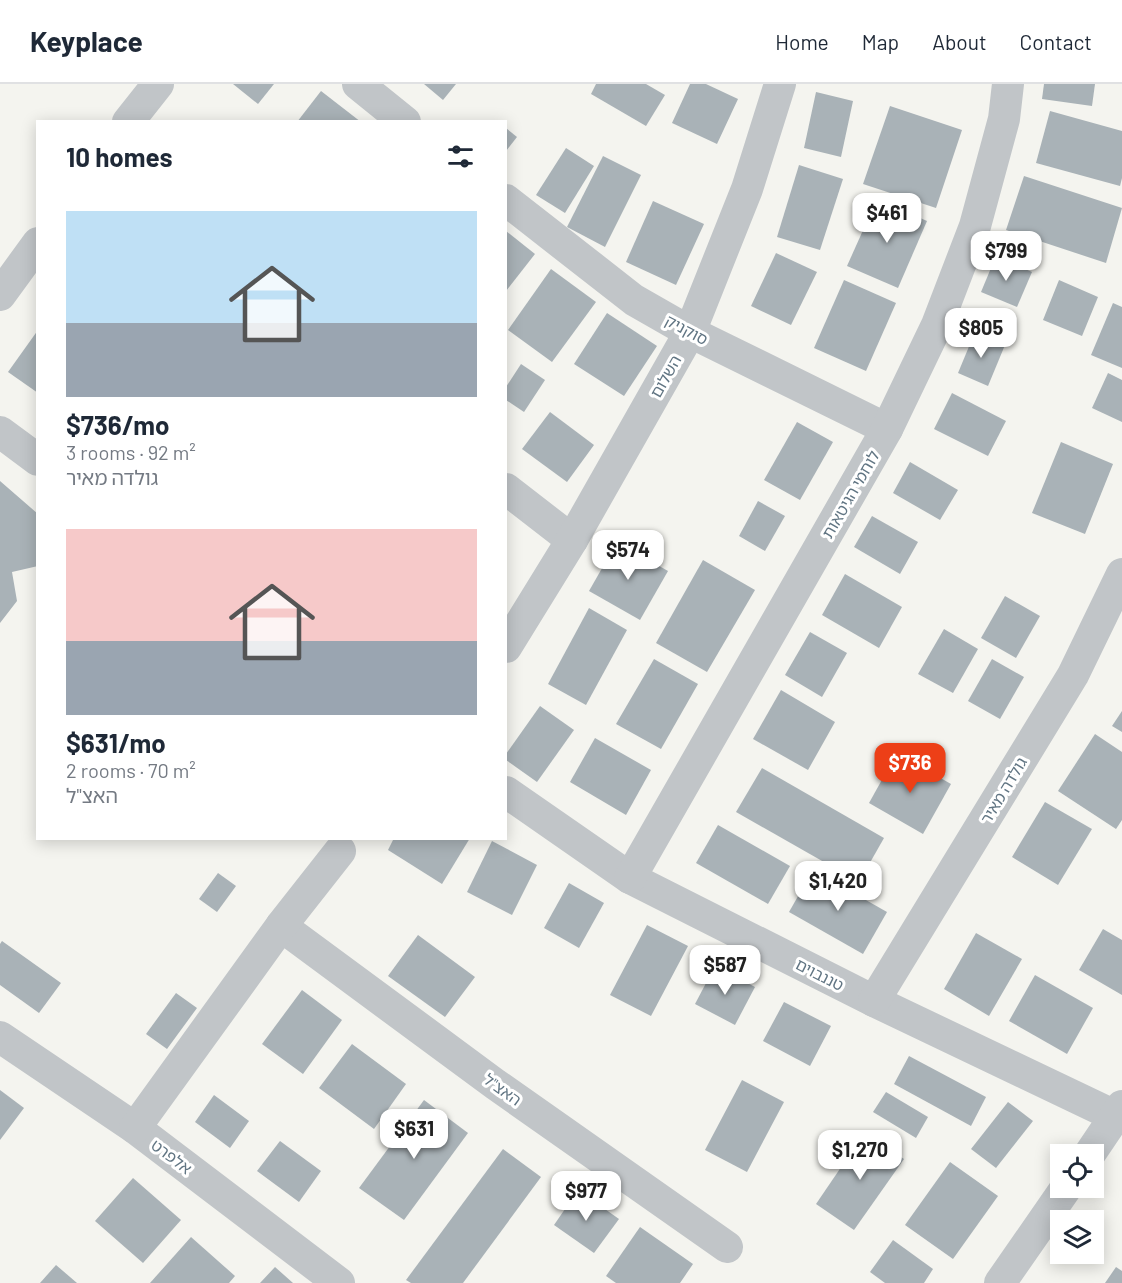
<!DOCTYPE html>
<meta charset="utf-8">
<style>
body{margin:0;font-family:Barlow,"Noto Sans Hebrew",sans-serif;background:#f2f2f3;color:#1f2937;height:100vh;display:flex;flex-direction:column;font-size:22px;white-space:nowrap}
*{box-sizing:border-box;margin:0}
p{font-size:20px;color:#747a83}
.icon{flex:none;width:33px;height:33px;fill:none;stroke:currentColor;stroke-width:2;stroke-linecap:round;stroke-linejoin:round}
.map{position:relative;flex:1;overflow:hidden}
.drawer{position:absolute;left:36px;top:36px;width:471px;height:720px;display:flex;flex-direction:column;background:#fff;border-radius:0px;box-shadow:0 3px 15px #0003}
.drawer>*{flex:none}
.controls{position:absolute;left:1050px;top:1060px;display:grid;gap:12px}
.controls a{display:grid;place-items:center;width:54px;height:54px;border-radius:0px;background:#fff;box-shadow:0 3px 15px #0003;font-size:30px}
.price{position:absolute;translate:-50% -51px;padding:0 14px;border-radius:12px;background:#fff;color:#222;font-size:20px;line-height:39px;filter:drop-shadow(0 2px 3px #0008)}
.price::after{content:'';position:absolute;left:50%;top:36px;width:18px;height:14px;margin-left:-9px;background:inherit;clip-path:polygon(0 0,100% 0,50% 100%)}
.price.current{background:#ed3f17;color:#fff}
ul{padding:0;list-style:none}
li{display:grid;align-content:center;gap:12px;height:318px;padding:0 30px}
li span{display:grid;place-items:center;height:186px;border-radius:0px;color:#555}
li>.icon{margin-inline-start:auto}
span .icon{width:108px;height:108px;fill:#fffc;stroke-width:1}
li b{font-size:26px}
h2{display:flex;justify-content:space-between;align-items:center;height:72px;padding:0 30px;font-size:26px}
header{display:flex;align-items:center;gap:36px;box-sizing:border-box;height:84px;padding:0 30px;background:#fff;border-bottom:2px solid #e0e1e3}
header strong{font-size:28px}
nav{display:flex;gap:33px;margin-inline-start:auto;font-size:21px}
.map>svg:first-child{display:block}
</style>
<header>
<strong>Keyplace</strong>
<nav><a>Home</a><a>Map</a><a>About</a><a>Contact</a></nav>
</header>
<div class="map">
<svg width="1122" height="1199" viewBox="0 0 1122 1199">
<rect width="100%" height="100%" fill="#f4f4ef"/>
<g fill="#a9b2b7">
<path d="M233,0h41l-16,20z"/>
<path d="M424,0h32l-13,16z"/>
<path d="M596,0h50l19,11 -19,31 -55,-32z"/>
<path d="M690,0h16l32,15 -21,45 -45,-21z"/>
<path d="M1044,0h51l-3,22 -50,-7z"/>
<path d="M321,7l40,31h-64z"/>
<path d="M816,8l37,9 -12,56 -37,-9z"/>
<path d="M890,22l72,24 -26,78 -73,-24z"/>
<path d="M1050,27l72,20v47l-2,8 -84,-23z"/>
<path d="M506,44l11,9 -11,14z"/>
<path d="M566,64l28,18 -29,47 -29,-18z"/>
<path d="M603,72l38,19 -36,72 -38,-20z"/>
<path d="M799,81l44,14 -23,71 -43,-13z"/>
<path d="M1024,92l98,32 -16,55 -100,-33z"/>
<path d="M877,115l50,22 -29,67 -51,-22z"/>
<path d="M653,117l51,23 -28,61 -50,-23z"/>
<path d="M506,147l29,23 -29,37z"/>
<path d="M776,169l41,19 -26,53 -40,-19z"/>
<path d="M996,172l36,16 -15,35 -36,-15z"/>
<path d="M551,185l45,33 -44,60 -44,-32z"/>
<path d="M844,196l52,23 -30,68 -52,-23z"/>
<path d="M1059,196l39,17 -16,39 -39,-16z"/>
<path d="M1113,219l9,4v61l-31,-13z"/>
<path d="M607,229l50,33 -33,50 -50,-32z"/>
<path d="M38,246v63l-30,-21z"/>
<path d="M975,248l30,13 -17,41 -30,-13z"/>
<path d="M521,280l24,16 -21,32 -18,-12v-13z"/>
<path d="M1108,289l14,7v42l-30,-14z"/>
<path d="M952,309l54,28 -18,35 -54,-27z"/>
<path d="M550,328l44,33 -27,37 -45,-33z"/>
<path d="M797,338l36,20 -33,58 -36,-20z"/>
<path d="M1061,358l52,22 -28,70 -53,-21z"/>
<path d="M910,378l48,28 -18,30 -47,-27z"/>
<path d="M0,397l38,33v52l-26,6 5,29 -17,22z"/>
<path d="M758,417l27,15 -20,35 -26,-15z"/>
<path d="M872,432l46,26 -18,32 -46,-27z"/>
<path d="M617,458l51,29 -28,49 -51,-29z"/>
<path d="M703,476l52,30 -48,82 -51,-29z"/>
<path d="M845,490l57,33 -23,41 -57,-33z"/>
<path d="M1005,512l35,20 -24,42 -35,-20z"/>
<path d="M589,524l38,22 -41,75 -38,-21z"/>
<path d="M944,545l34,20 -25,44 -35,-19z"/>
<path d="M810,548l37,21 -25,44 -37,-22z"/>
<path d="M654,575l44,25 -37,65 -45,-25z"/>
<path d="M992,575l32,18 -24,42 -32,-18z"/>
<path d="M781,606l54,32 -27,48 -55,-31z"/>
<path d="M540,622l34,24 -37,52 -31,-22v-6z"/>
<path d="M1122,627v21l-10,-6z"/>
<path d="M1095,650l27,18v68l-6,9 -58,-38z"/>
<path d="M595,654l56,32 -25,45 -56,-33z"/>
<path d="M897,669l54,31 -28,50 -54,-31z"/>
<path d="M762,684l122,70 -25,44 -123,-70z"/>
<path d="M1045,718l47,27 -34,56 -46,-28z"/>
<path d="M718,741l72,41 -22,38 -72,-41z"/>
<path d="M394,754h76l-28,46 -54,-34z"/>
<path d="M492,757l45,24 -25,50 -45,-23z"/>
<path d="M813,786l74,42 -24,42 -74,-42z"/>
<path d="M218,789l18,13 -19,26 -18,-13z"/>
<path d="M569,799l35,20 -25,45 -35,-20z"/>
<path d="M647,841l41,21 -37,70 -41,-21z"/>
<path d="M1103,845l19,11v55l-43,-25z"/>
<path d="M976,849l46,26 -33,57 -45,-27z"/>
<path d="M418,851l57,42 -30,40 -57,-41z"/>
<path d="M2,857l59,42 -22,30 -39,-28v-41z"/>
<path d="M715,882l40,21 -20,38 -40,-21z"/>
<path d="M1035,891l58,33 -26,46 -58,-33z"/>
<path d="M302,906l40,30 -39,54 -41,-30z"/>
<path d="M176,909l21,15 -30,41 -21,-15z"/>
<path d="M784,918l47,24 -21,40 -47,-25z"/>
<path d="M352,960l54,40 -32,45 -55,-41z"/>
<path d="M909,972l77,41 -15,29 -77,-42z"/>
<path d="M742,996l42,22 -37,70 -42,-22z"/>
<path d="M0,1006l24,18 -24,32z"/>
<path d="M886,1008l42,25 -12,21 -43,-26z"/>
<path d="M214,1011l35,26 -19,27 -35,-26z"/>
<path d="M424,1016l44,33 -64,87 -45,-32z"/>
<path d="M1008,1018l25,19 -37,47 -25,-19z"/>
<path d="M865,1048l39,27 -50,71 -38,-26z"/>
<path d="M280,1057l41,30 -22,31 -42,-31z"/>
<path d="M503,1065l38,28 -78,106h-52l-5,-3z"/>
<path d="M950,1078l48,34 -45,63 -48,-34z"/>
<path d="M133,1094l48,42 -38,43 -48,-42z"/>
<path d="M578,1106l41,29 -25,34 -40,-28z"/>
<path d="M640,1143l53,37 -13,19h-64l-10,-7z"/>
<path d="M191,1153l44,39 -6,7h-79z"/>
<path d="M893,1156l40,29 -9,14h-39l-15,-11z"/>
<path d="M56,1181l21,18h-37z"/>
<path d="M275,1183l18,16h-33z"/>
<path d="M1116,1183l6,4v12h-17z"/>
</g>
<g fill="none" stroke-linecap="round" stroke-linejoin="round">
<g stroke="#c1c5c8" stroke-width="32">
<path d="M358,0l47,38"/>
<path d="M128,38l30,-38"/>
<path d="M506,116l128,100 56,32 197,97"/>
<path d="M0,211l38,-52"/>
<path d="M0,348l38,28"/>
<path d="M506,405l66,51"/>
<path d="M506,563l66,-107 118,-208 57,-143 33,-105"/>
<path d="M506,708l124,86 244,123 241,115"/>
<path d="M630,794l257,-449 50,-104 38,-99 29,-107 4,-35"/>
<path d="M281,842l214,158 232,163"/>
<path d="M874,917l199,-326 49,-101"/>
<path d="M0,953l135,91 204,155"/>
<path d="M135,1044l146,-202 59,-75"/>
<path d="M1089,1071l33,-49"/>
<path d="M1000,1199l66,-95"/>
</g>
</g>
<g text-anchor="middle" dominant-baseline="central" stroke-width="6" stroke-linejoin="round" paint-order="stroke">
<g font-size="16" fill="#617583" stroke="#fff">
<text transform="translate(687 245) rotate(28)">סוקניק</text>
<text transform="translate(665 292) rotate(-61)">השלום</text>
<text transform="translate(850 410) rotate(-60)">לוחמי הגיטאות</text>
<text transform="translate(1003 706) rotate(-59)">גולדה מאיר</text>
<text transform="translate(820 890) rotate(27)">טננבוים</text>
<text transform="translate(503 1005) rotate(36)">האצ"ל</text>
<text transform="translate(172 1072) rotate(37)">אלפרט</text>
</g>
</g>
</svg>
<div class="controls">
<a><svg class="icon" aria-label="locate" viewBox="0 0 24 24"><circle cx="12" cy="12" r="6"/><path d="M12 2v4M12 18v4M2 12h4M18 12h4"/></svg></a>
<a><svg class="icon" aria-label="layers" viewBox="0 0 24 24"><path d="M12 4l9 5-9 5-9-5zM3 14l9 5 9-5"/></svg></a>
</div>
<b class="price" style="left:887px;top:160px">$461</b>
<b class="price" style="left:1006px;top:198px">$799</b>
<b class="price" style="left:981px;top:275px">$805</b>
<b class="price" style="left:628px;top:497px">$574</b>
<b class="price current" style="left:910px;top:710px">$736</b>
<b class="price" style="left:838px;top:828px">$1,420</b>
<b class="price" style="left:725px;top:912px">$587</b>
<b class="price" style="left:414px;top:1076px">$631</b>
<b class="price" style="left:860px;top:1097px">$1,270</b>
<b class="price" style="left:586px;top:1138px">$977</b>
<section class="drawer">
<h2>10 homes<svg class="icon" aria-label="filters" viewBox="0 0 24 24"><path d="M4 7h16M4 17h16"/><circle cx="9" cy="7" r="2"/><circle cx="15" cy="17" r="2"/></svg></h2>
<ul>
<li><span style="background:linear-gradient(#bfe0f5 60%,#9aa5b1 0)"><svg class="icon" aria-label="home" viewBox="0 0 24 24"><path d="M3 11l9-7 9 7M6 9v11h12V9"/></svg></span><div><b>$736/mo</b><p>3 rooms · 92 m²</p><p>גולדה מאיר</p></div></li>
<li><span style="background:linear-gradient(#f6c9c9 60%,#9aa5b1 0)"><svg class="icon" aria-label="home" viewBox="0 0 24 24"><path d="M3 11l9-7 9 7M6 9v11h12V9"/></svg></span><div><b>$631/mo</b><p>2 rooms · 70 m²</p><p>האצ&quot;ל</p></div></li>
</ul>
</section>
</div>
